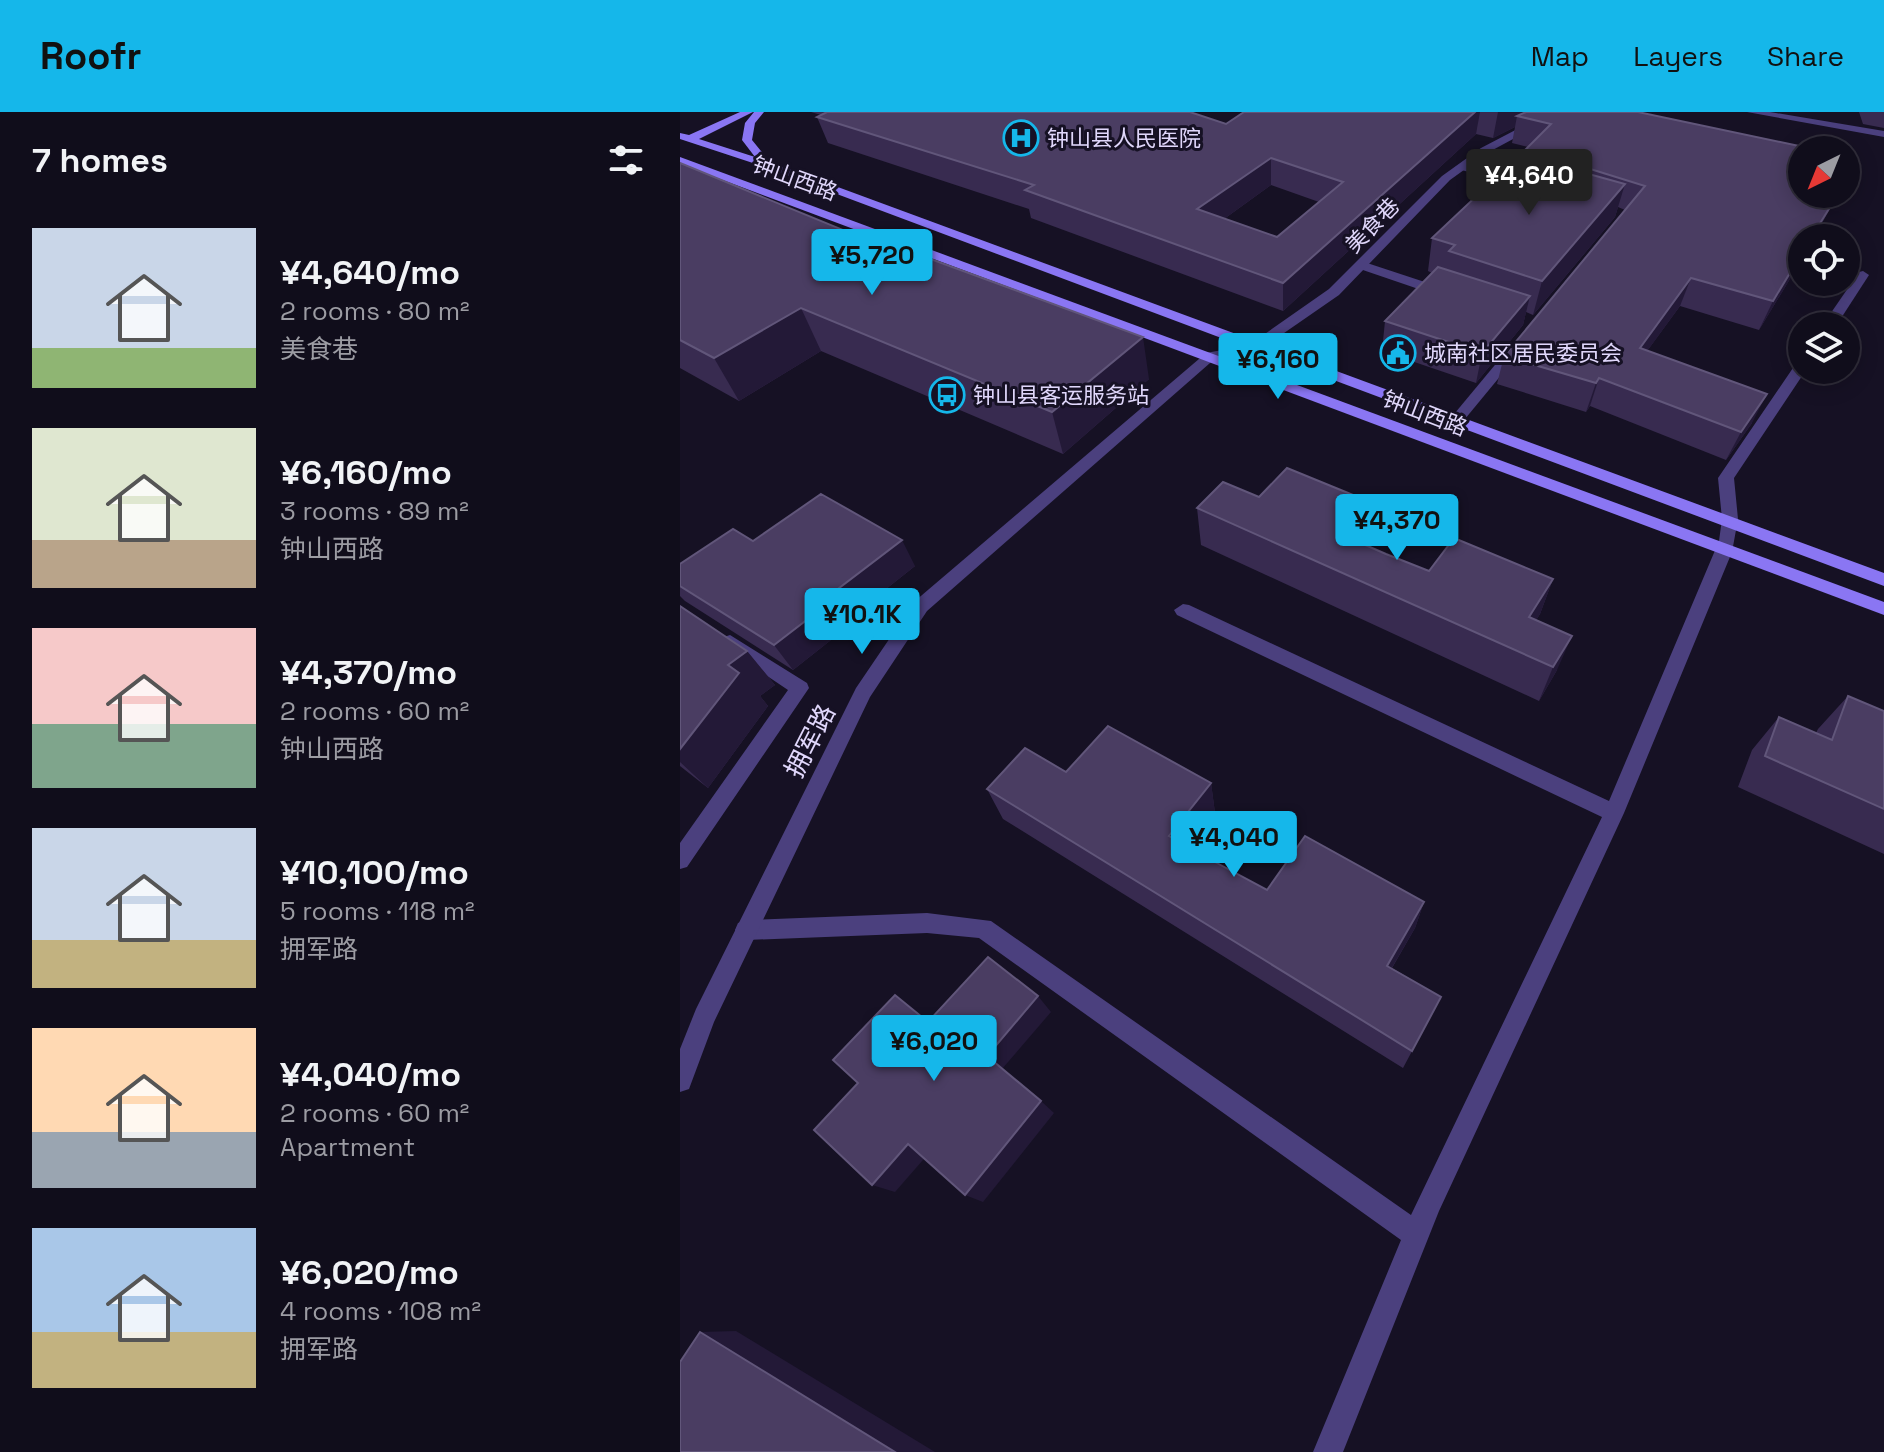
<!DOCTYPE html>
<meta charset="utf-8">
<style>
body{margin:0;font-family:"Space Grotesk","Noto Sans SC",sans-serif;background:#191624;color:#f1f3f6;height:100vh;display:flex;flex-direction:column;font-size:30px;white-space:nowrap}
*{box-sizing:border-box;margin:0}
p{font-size:26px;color:#9c9ca3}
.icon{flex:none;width:44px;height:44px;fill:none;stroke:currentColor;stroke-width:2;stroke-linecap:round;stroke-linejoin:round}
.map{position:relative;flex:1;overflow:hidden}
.drawer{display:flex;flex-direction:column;background:#100d1b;width:680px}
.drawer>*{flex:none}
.needle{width:52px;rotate:223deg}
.controls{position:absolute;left:1108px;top:24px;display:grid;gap:16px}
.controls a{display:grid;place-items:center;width:72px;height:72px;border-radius:50%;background:#100d1b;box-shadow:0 4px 20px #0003,0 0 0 2px #302d3a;font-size:40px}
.price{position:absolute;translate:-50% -68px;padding:0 18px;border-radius:8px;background:#15b7ea;color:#111;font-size:26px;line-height:52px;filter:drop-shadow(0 2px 4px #0008)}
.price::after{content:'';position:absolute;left:50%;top:48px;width:24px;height:18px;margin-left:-12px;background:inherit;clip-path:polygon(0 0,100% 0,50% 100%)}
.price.current{background:#222;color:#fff}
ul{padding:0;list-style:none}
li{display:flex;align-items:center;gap:24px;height:200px;padding:0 32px}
li span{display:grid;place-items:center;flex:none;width:224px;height:160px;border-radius:0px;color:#555}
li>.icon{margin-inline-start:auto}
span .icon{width:96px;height:96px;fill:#fffc;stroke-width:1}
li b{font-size:34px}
h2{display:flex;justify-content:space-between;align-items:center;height:96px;padding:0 32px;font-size:34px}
header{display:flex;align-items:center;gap:48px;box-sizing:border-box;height:112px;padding:0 40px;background:#15b7ea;color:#111}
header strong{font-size:38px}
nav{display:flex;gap:44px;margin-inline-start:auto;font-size:28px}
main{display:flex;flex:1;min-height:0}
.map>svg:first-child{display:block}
</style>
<header>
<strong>Roofr</strong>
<nav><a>Map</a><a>Layers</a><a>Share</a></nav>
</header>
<main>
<section class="drawer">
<h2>7 homes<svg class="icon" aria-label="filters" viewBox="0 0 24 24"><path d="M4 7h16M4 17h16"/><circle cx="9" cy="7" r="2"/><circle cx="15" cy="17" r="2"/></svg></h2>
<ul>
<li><span style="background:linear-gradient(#c9d6e8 75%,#8fb573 0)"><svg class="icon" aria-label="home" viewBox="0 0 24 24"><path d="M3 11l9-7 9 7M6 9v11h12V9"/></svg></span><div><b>¥4,640/mo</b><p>2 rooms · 80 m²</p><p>美食巷</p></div></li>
<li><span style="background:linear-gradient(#dfe7d0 70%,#b9a48a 0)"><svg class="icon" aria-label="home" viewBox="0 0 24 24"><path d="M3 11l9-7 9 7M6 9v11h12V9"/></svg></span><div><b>¥6,160/mo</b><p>3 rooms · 89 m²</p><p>钟山西路</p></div></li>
<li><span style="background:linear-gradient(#f6c9c9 60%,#7fa58c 0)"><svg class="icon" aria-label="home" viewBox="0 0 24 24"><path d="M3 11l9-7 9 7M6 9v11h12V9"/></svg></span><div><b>¥4,370/mo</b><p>2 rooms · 60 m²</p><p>钟山西路</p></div></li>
<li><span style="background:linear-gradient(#c9d6e8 70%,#c2b280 0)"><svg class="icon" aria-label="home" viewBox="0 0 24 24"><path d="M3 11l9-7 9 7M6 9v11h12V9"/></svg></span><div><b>¥10,100/mo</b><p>5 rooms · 118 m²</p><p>拥军路</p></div></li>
<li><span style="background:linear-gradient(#ffd9b3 65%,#9aa5b1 0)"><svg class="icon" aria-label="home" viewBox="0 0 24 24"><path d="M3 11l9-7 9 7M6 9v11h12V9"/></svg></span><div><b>¥4,040/mo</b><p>2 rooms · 60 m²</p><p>Apartment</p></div></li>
<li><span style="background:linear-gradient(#a9c7e8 65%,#c2b280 0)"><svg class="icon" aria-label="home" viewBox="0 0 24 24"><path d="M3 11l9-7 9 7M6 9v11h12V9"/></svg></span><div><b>¥6,020/mo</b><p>4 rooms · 108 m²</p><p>拥军路</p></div></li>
</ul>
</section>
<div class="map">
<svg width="1204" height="1340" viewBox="0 0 1204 1340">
<rect width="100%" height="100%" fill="#161124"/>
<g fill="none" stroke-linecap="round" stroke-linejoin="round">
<g fill="#4b407e" fill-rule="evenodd">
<path d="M1067,0h23l114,19v6z"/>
<path d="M782,52l64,18 2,2 -6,3 -64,-18 -1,-2z"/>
<path d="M681,149l88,29 1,3 -11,3 -82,-28v-6z"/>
<path d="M1183,159l6,4 -33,51h-14l37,-54z"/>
<path d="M834,230l12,3 -66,80h-10v-6z"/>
<path d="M1122,249v9h4l-72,108 4,41 -6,33 -108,261 -185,398 -96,241h-30l88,-212 -422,-302 -52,-5 -181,7 -8,-3 -3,-7 3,-7 8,-3 181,-7 64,8 420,294 191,-398 -425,-202 -3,-5 9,-6 6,1 420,196 110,-260 3,-22 -4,-41 79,-116z"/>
<path d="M50,523l77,48 2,5 -122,179 -7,2v-26l108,-153 -64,-43 -3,-5 3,-5z"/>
</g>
<path fill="#4b407e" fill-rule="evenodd" d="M870,0h13l-74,40 -39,28 -111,115 -81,56 -52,8v-6l43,-8 80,-56 113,-113 39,-28z"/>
<path fill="#4b407e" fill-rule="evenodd" d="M526,241l12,3 -291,255 -57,86 -156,325 -25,67 -9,3v-43l16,-40 160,-321 59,-87z"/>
<g fill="#8a76f3" fill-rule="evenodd">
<path d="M60,0h13l-54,27 56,18 -13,-17 3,-17 9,-11h10l-9,11 -3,17 18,22 1114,411v13l-1122,-420 -82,-27v-6l9,2z"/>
<path d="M0,45l1204,445v13l-1204,-451z"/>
</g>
</g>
<g fill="#382b50" fill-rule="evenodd">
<path d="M131,0h379l36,12 49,-12h363l164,82 33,5 -21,39h-12v21l-43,71 -79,-24 -33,45 105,72 -26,37 -136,-54 -4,6 -89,-28 7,-28 121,-146 -7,-3 -3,10 -82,98 -7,-3 -3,13 -47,58 -94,-32 3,-30 47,-48 -4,-2 4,-33 92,-82 2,-7 2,-2 -16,-4 3,-16 -22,11 -17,-4 -193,177 -252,-93 -2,-9 -201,-66 -11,-26 4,-2zM591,73l48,17 -42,35 -53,-18z"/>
<path d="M1179,0h25v16l-21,-4z"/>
<path d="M0,51l469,216 -86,75 -242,-103 -82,50 -59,-33z"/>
<path d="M579,385l112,44 -4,5 62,25 124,8 -13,35 -4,6 21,50 -18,31 -338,-156 -4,-37z"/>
<path d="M73,429l162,25 -63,50 3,5 -62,49 -108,-69 -5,-5v-32z"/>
<path d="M0,494l67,45 28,34 -15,11 8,10 -60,82 -28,-22z"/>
<path d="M1168,584l36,15v143l-146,-67 14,-37 27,-33 37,16 2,-4z"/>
<path d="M386,660l145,11 4,30 -26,34 78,43 157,12 -9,26 -23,40 49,29 -38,71 -400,-249 -16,-30z"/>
</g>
<g fill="#231937">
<path d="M795,0h5l-4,22 -193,177v-28z"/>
<path d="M818,0h46l-27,4 -2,11 -22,11z"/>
<path d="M591,46v27l-72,52 -2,-28z"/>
<path d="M945,72l-10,33 -82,98 9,-34z"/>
<path d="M1155,87l-21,39h-3z"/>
<path d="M1122,141v6l-43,71 14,-29z"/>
<path d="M1011,166l-11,28 -51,70 11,-28z"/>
<path d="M850,184l-7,29 -47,58 6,-30z"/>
<path d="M121,196l20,43 -82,50 -25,-43z"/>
<path d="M463,225l6,42 -86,75 -11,-42z"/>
<path d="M919,266l-9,28 -4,6 10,-29z"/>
<path d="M1087,282l-15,29 -26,37 15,-28z"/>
<path d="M695,392l-4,37 -27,32 3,-36z"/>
<path d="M222,428l13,26 -63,50 3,5 -62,49 -19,-25 60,-53z"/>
<path d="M873,467l-13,35 -24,38 13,-35z"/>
<path d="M892,524l-15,34 -18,31 14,-34z"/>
<path d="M67,539l28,34 -15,11 8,10 -60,82 -28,-26v-13l48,-84z"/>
<path d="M531,671l4,30 -39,51 -7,-28z"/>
<path d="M744,790l-9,26 -35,60 7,-22z"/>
<path d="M358,884l13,16 -49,57 -15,-13z"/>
<path d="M361,989l13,12 -71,89 -18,-7z"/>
<path d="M228,1032l21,9 -34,39 -23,-7z"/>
<path d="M56,1219l199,121h-40l-195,-120z"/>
</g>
<g fill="#4a3d62" stroke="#61567a" stroke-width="2" fill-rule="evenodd">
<path d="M147,0h363l36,12 18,-12h231l-192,171 -258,-93 9,-5 -217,-68zM591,46l72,24 -66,55 -80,-28z"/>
<path d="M846,0h112l180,38h-16v44h14l19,5 -24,39h-9v15l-29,48 -82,-23 -51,70 127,46 -26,38 -142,-54 -3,5 -92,-27 141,-170 -119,-37 25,-25 -34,-8z"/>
<path d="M840,43l105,29 -83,97 -93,-30 6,-6 -23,-7z"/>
<path d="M0,51l231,95 6,-4 226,83 -91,75 -251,-104 -87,50 -34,-18z"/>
<path d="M758,155l92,29 -48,57 -97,-32z"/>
<path d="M607,356l88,36 -28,33 39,17 43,17 25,-33 99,41 -24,38 43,19 -19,31 -356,-159 26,-26 36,15z"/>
<path d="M141,382l81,46 -68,52 5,3 -65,50 -94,-59v-22l53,-35 20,12z"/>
<path d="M0,494l67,45 -19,14 11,8 -59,76z"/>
<path d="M1168,584l36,15v98l-119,-53 14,-39 53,23z"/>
<path d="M428,614l103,57 -42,53 46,26 52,28 38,-54 119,66 -37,64 54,31 -29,54 -425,-262 38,-41 41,24z"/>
<path d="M308,845l50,39 -51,60 54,45 -76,94 -57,-51 -36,41 -58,-55 44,-47 -25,-23 62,-65 33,27z"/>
<path d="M20,1220l195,120h-215v-90z"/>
</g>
<defs>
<symbol id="hospital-ring" viewBox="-11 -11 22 22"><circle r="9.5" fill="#161124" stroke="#15b7ea" stroke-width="1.5"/><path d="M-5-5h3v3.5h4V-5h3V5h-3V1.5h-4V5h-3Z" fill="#15b7ea"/></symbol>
<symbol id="civic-ring" viewBox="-11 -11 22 22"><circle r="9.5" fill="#161124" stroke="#15b7ea" stroke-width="1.5"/><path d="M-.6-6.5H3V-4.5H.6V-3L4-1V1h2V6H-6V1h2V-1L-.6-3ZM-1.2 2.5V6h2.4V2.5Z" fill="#15b7ea"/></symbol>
<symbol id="bus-ring" viewBox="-11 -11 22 22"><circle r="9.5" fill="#161124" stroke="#15b7ea" stroke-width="1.5"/><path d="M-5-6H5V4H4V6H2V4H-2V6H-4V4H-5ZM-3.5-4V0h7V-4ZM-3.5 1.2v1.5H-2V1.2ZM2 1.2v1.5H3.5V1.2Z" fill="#15b7ea"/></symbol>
</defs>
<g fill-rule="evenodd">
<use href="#hospital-ring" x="321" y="6" width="40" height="40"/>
<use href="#civic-ring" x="698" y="221" width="40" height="40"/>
<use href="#bus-ring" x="247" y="263" width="40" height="40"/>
</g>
<g text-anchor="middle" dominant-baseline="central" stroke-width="6" stroke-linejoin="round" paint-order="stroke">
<g font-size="22" fill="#e0d7fb" stroke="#161124" text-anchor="start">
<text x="367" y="26">钟山县人民医院</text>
<text x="744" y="241">城南社区居民委员会</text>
<text x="293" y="283">钟山县客运服务站</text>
</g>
<g font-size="22" fill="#e0d7fb" stroke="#161124">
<text transform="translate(115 66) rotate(20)">钟山西路</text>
<text transform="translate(692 113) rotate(-46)">美食巷</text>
<text transform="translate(745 301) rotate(21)">钟山西路</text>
</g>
<g font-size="26" fill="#e0d7fb" stroke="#161124">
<text transform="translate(130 629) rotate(-63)">拥军路</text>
</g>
</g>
</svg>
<div class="controls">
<a><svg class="needle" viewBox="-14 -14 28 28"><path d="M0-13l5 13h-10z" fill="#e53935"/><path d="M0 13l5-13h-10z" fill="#9c9ca3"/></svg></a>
<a><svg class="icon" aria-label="locate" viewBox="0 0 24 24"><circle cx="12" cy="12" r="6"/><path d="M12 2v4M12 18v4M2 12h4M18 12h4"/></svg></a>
<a><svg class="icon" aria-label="layers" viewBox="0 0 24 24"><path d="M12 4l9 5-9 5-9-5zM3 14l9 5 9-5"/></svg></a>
</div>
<b class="price current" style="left:849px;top:105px">¥4,640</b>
<b class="price" style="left:192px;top:185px">¥5,720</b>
<b class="price" style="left:598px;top:289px">¥6,160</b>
<b class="price" style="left:717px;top:450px">¥4,370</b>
<b class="price" style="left:182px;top:544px">¥10.1K</b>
<b class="price" style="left:554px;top:767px">¥4,040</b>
<b class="price" style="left:254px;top:971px">¥6,020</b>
</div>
</main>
